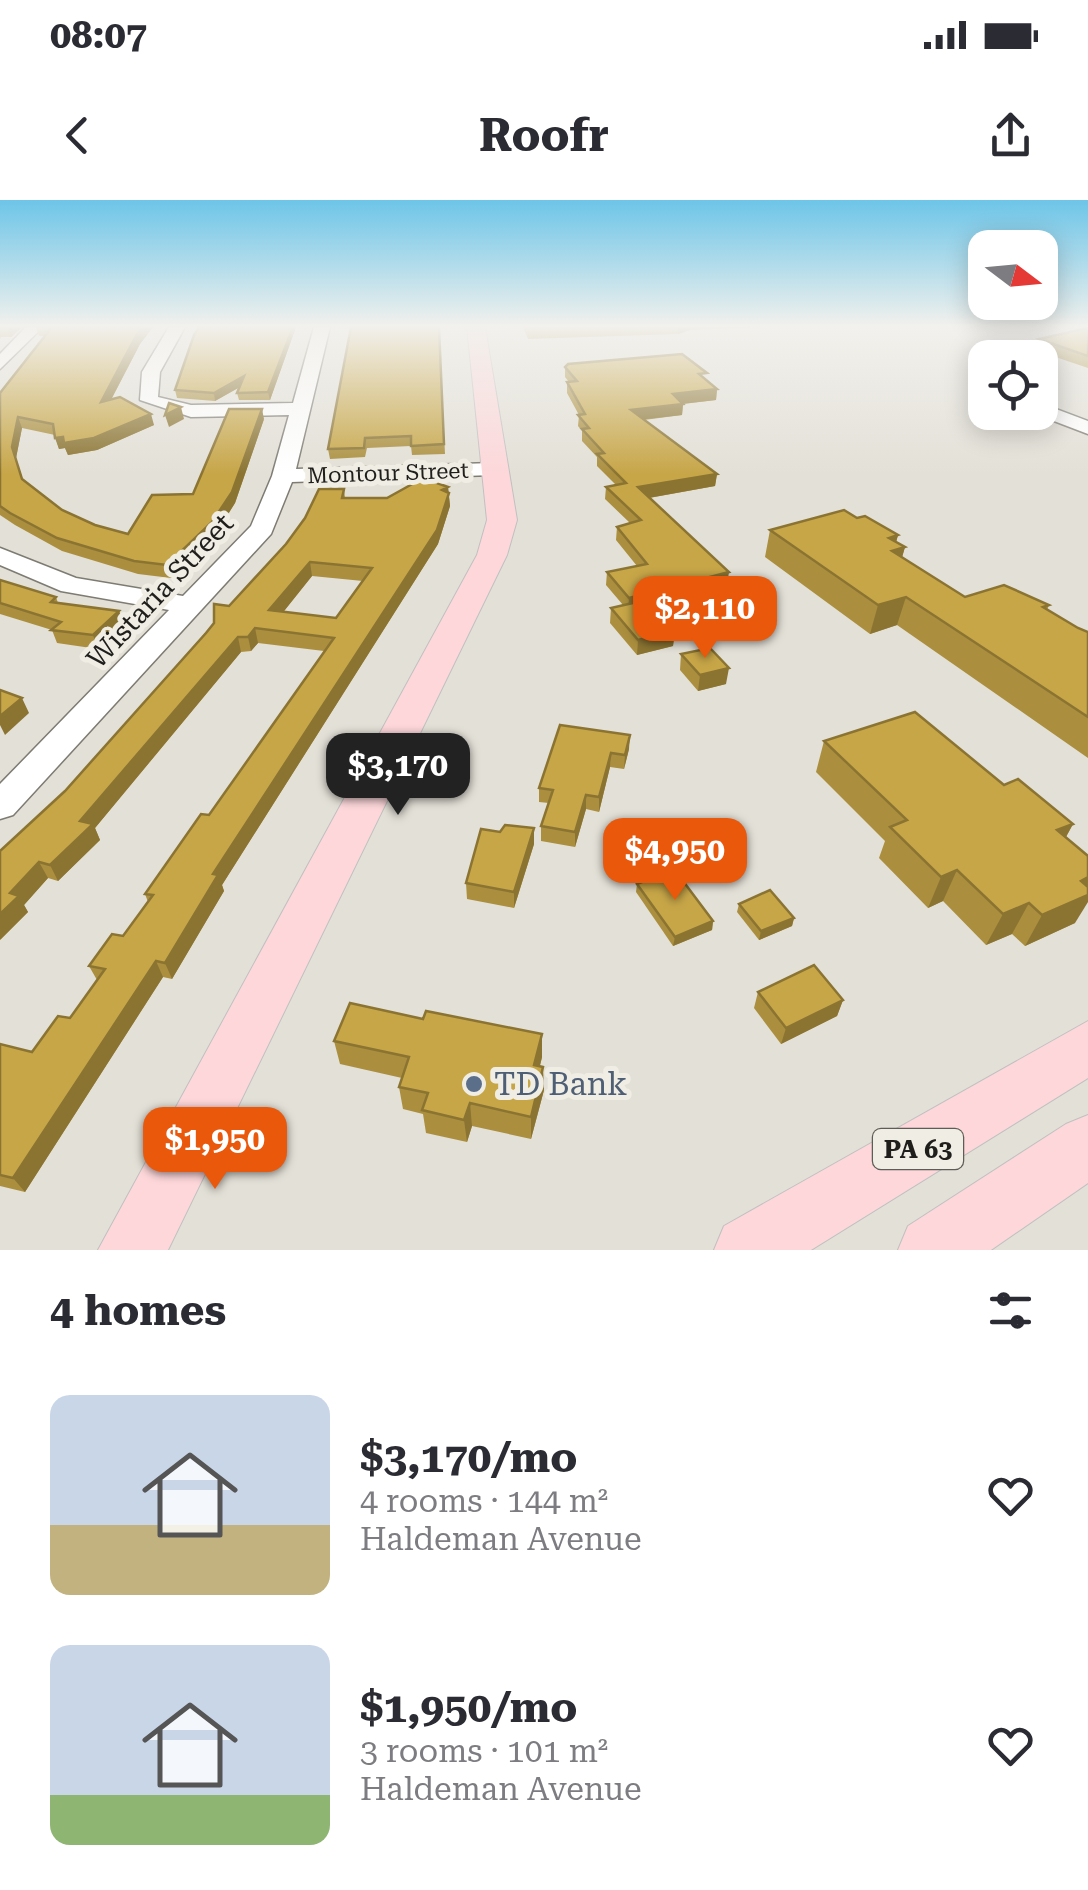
<!DOCTYPE html>
<meta charset="utf-8">
<style>
body{margin:0;font-family:"Roboto Serif",serif;background:#f2f2f3;color:#2b2b33;height:100vh;display:flex;flex-direction:column;font-size:38px;white-space:nowrap}
*{box-sizing:border-box;margin:0}
p{font-size:32px;color:#7c7c81}
.icon{flex:none;width:55px;height:55px;fill:none;stroke:currentColor;stroke-width:2;stroke-linecap:round;stroke-linejoin:round}
.map{position:relative;height:1050px;overflow:hidden}
.drawer{display:flex;flex-direction:column;background:#fff;flex:1}
.drawer>*{flex:none}
.needle{width:65px;rotate:106deg}
.controls{position:absolute;left:968px;top:30px;display:grid;gap:20px}
.controls a{display:grid;place-items:center;width:90px;height:90px;border-radius:20px;background:#fff;box-shadow:0 5px 25px #0003;font-size:50px}
.price{position:absolute;translate:-50% -85px;padding:0 22px;border-radius:20px;background:#ea580c;color:#fff;font-size:32px;line-height:65px;filter:drop-shadow(0 2px 5px #0008)}
.price::after{content:'';position:absolute;left:50%;top:60px;width:30px;height:22px;margin-left:-15px;background:inherit;clip-path:polygon(0 0,100% 0,50% 100%)}
.price.current{background:#222;color:#fff}
ul{padding:0;list-style:none}
li{display:flex;align-items:center;gap:30px;height:250px;padding:0 50px}
li span{display:grid;place-items:center;flex:none;width:280px;height:200px;border-radius:20px;color:#555}
li>.icon{margin-inline-start:auto}
span .icon{width:120px;height:120px;fill:#fffc;stroke-width:1}
li b{font-size:42px}
h2{display:flex;justify-content:space-between;align-items:center;height:120px;padding:0 50px;font-size:42px}
.status{display:flex;justify-content:space-between;align-items:center;height:70px;padding:0 50px;background:#fff;direction:ltr}
.status svg{height:28px;fill:currentColor}
header{display:flex;justify-content:space-between;align-items:center;height:130px;padding:0 50px;background:#fff;font-size:45px;font-weight:700}
.map>svg:first-child{display:block}
</style>
<div class="status"><b>08:07</b><svg viewBox="0 0 49 12"><path d="M0 12V9h3v3zM5 12V6h3v6zM10 12V3h3v9zM15 12V0h3v12zM26 1h20v11H26zM47 4h2v5h-2z"/></svg></div>
<header><svg class="icon" aria-label="back" viewBox="0 0 24 24"><path d="M15 5l-7 7 7 7"/></svg>Roofr<svg class="icon" aria-label="share" viewBox="0 0 24 24"><path d="M12 15V3M7 8l5-5 5 5M5 13v7h14v-7"/></svg></header>
<div class="map">
<svg width="1088" height="1050" viewBox="0 0 1088 1050">
<rect width="100%" height="100%" fill="#e3e0d7"/>
<g fill="none" stroke-linecap="round" stroke-linejoin="round">
<defs>
<g id="minor">
<path d="M26,127h17l-43,42v-15z"/>
<path d="M169,127h16l-25,45 -2,25 33,8 102,-2 21,-76h16l-34,142 197,-6 11,6 -11,6 -201,7 -21,52 -258,281 -13,4v-35l169,-174 -108,-19 -61,-26v-17l76,30 107,18 68,-70 21,-50 17,-61 -98,2 -51,-17 2,-28z"/>
<path d="M1040,203l48,18v13l-55,-21 7,-1z"/>
</g>
<g id="major">
<path d="M467,127h18l32,193 -10,35 -339,695h-70l379,-695 10,-35z"/>
<path d="M1088,821v57l-277,172h-97l10,-24z"/>
<path d="M1088,915v68l-97,67h-93l10,-24 158,-102z"/>
</g>
</defs>
<use href="#minor" stroke="#7e7b73" stroke-width="3"/>
<use href="#major" stroke="#c0c0bf" stroke-width="2"/>
<use href="#minor" fill="#fff" fill-rule="evenodd"/>
<use href="#major" fill="#fdd7da" fill-rule="evenodd"/>
</g>
<g fill="#ab8f3e" fill-rule="evenodd">
<path d="M0,127h22l-11,10h-10l-1,2z"/>
<path d="M36,127h117l-13,17 -29,56 43,25 -57,25 -29,5 -3,-7 -6,1 -4,-14 -33,-7 -6,30 7,22 39,30 33,15 33,9 65,-40 71,-75 -29,84 -20,32 -44,43 -33,-4 -76,-23 -47,-26 -15,-10v-122l45,-57h-6z"/>
<path d="M199,127h97l-26,73h-31l-2,-7 3,-6 -25,14 -38,-3 -2,-8z"/>
<path d="M439,127l6,127 -33,1 -1,-9 -44,2 -2,9 -35,2 -2,-10z"/>
<path d="M523,127h236l-69,3 -12,4 -150,5z"/>
<path d="M1088,128v40l-53,-18 4,-11z"/>
<path d="M565,167l141,13 11,9 -1,11 -33,4 -1,11 -38,5 73,54 -2,12 -66,12 78,87 -75,21 23,24 -2,16 -36,9 -27,-32 1,-15 12,-3 -17,-20 1,-13 30,-6 -21,-26 1,-13 13,-4 -25,-24 1,-12 10,-2 -19,-19v-9l-15,-16v-10l-4,-5 1,-11 -12,-22v-11h2l-4,-5z"/>
<path d="M448,287l2,19 -12,38 -216,341 2,6 -52,88 -9,-2 -138,215 -25,-6v-142l32,8 38,-34 27,-38 -8,-14 34,-30 25,-34 -3,-8 64,-79 115,-164 -66,-8 -7,8 -10,1 -146,176 5,12 -42,41 -10,-3 -24,27 4,7 -28,28 65,-149 164,-185 115,-117 1,9h42zM312,376l51,5 -27,37 -53,-6z"/>
<path d="M857,318l41,17 -2,7 9,5 -3,10 63,40 84,8 -2,5 31,18 10,4v126l-191,-133 -27,9 -105,-77 5,-27z"/>
<path d="M0,380l56,17 2,6 61,8 5,13 -26,25 -41,-6 -5,-13 -52,-16z"/>
<path d="M681,454l45,30 -28,7 -18,-21z"/>
<path d="M560,525l69,24 -5,20 -14,-2 -11,45 -13,-3 -11,38 -34,-6v-15l8,-23 -10,-1v-14z"/>
<path d="M824,541l249,83 -7,13 9,86 -50,23 -13,-12 -26,11 -43,-44 -15,7 -49,-50 6,-17 -69,-69z"/>
<path d="M534,628v16l-20,64 -47,-9 -1,-16 34,-51z"/>
<path d="M637,684l76,37 -1,9 -39,16 -37,-54z"/>
<path d="M739,704l55,14 -2,8 -33,14 -22,-28z"/>
<path d="M758,792l85,8 -6,16 -56,28 -27,-36z"/>
<path d="M423,819l119,15v23l-2,9 4,24 -13,49 -59,-13 -5,16 -41,-9 -3,-19 -20,-5 -4,-22 3,-9 -62,-14 -6,-23z"/>
</g>
<g fill="#8b7432">
<path d="M9,127h13l-11,10 -3,-9z"/>
<path d="M143,127h10l-13,17 -36,69 -3,-11 36,-68z"/>
<path d="M293,127h3l-26,73 -2,-8z"/>
<path d="M678,127h13l-1,3 -12,4z"/>
<path d="M244,176l1,8 -30,17 -1,-8z"/>
<path d="M717,189l-1,11 -44,5 1,-11z"/>
<path d="M683,204l-1,11 -52,6 1,-11z"/>
<path d="M181,207l3,12 -15,8 -4,-12z"/>
<path d="M262,209l2,10 -29,84 -20,32 -44,43 -4,-13z"/>
<path d="M151,214l3,11 -57,25 -29,5 -3,-7 -6,1 -4,-11z"/>
<path d="M18,217l4,11 -6,30 10,33 -14,-44z"/>
<path d="M717,274l-2,12 -78,14 1,-13z"/>
<path d="M448,287l2,19 -12,38 -216,341 2,6 -52,88 -7,-16 48,-89 229,-384z"/>
<path d="M898,335l-4,15 11,-3 -8,28 -8,-37z"/>
<path d="M310,362l2,14 -39,49 -4,-15z"/>
<path d="M729,372l-2,13 -99,27 1,-14z"/>
<path d="M906,397l-9,28 -27,9 8,-29z"/>
<path d="M119,411l5,13 -26,25 -5,-14z"/>
<path d="M255,428l3,15 -7,8 -3,-14z"/>
<path d="M675,430l-2,16 -36,9 1,-15z"/>
<path d="M238,437l3,15 -146,176 5,12 -42,41 -8,-16 30,-44z"/>
<path d="M729,468l-3,16 -28,7 2,-16z"/>
<path d="M22,498l7,15 -24,22 -5,-10v-9z"/>
<path d="M630,535l-1,14 -5,20 1,-14z"/>
<path d="M611,553l-1,14 -11,45v-15z"/>
<path d="M586,595v14l-11,38v-15z"/>
<path d="M1073,624l-17,31 1,-25z"/>
<path d="M534,628v16l-20,64v-16z"/>
<path d="M39,662l9,16 -24,27 4,7 -28,28v-26l10,-21z"/>
<path d="M957,670l-14,31 -15,7 13,-31z"/>
<path d="M1088,677v25l-13,21 -50,23 17,-31 39,-34z"/>
<path d="M1029,703l-17,31 -26,11 17,-31z"/>
<path d="M794,718l-2,8 -33,14 2,-9z"/>
<path d="M713,721l-1,9 -39,16 2,-9z"/>
<path d="M156,761l7,16 -138,215 -12,-14z"/>
<path d="M843,800l-6,16 -56,28 5,-16z"/>
<path d="M542,834v23l-8,31v-23z"/>
<path d="M543,867l1,23 -13,49v-22z"/>
<path d="M470,903l2,23 -5,16 -3,-22z"/>
</g>
<g fill="#c7a648" stroke="#8b7432" stroke-width="2.5" fill-rule="evenodd">
<path d="M52,127h91l-6,7 -36,68 19,-5 31,17 -57,24 -30,5 -1,-6 -8,1 -2,-14 -35,-7 -6,30 10,32 40,31 33,15 33,9 24,-39 41,-1 36,-85h33l-30,83 -20,30 -45,43 -33,-4 -77,-23 -47,-25 -10,-7v-113z"/>
<path d="M199,127h94l-25,65 -31,1 7,-17 -30,17 -39,-3 19,-55z"/>
<path d="M351,127h88l5,117 -33,2v-10l-46,2 -1,10 -36,1z"/>
<path d="M1088,128v28l-49,-17z"/>
<path d="M682,154l25,19 -8,1 18,15 -44,5 10,10 -52,6 86,64 -79,13 91,85 -100,26 -22,-26 40,-8 -30,-37 24,-7 -35,-33 20,-4 -29,-29 7,-1 -22,-24 7,-1 -11,-13 7,-1 -18,-32 10,-1 -12,-14 3,-3z"/>
<path d="M169,203l12,4 -16,8z"/>
<path d="M423,278l25,9 -6,3 7,3 -12,37 -224,344 5,1 -53,88 -9,-2 -143,217 -13,-3v-131l32,8 26,-36 12,2 35,-49 -16,-3 23,-32 11,2 30,-41 -8,-1 56,-80 8,1 125,-177 -79,-10 -7,9h-10l-158,184 13,3 -43,41 -11,-3 -29,31 9,3 -19,18v-63l65,-60 141,-158 8,-10v-19l15,2 57,-62 19,-26 14,-29h25l-2,9h45zM310,362l62,6 -36,50 -67,-8z"/>
<path d="M844,310l13,8 8,-2 33,19 -9,3 16,9 -13,4 73,46 39,-12 45,20 -6,2 35,21 10,4v85l-182,-120 -28,8 -108,-75z"/>
<path d="M0,380l56,17 -5,5 68,9 -26,24 -42,-5 10,-8 -61,-19z"/>
<path d="M646,400l29,30 -37,10 -27,-32z"/>
<path d="M710,448l19,20 -29,7 -19,-21z"/>
<path d="M0,490l22,8 -22,18z"/>
<path d="M915,512l89,73 14,-6 55,45 -16,6 31,26v21l-7,4 7,6v8l-46,20 -13,-12 -26,11 -46,-44 -16,7 -51,-50 17,-7 -83,-79z"/>
<path d="M560,525l70,10 -5,20 -14,-2 -12,44 -13,-2 -11,37 -34,-6 12,-36 -14,-2z"/>
<path d="M505,625l29,3 -20,64 -48,-9 15,-54 19,3z"/>
<path d="M674,669l39,52 -38,16 -38,-53z"/>
<path d="M770,690l24,28 -33,13 -22,-27z"/>
<path d="M814,765l29,35 -57,28 -28,-36z"/>
<path d="M350,803l73,16 3,-8 116,23 -8,31 9,2 -12,50 -61,-14 -6,17 -42,-10 6,-17 -29,-6 10,-30 -75,-16z"/>
</g>
<linearGradient id="sky" x2="0" y2="1"><stop stop-color="#6dc5e8"/><stop offset="0.46" stop-color="#f2f1ed"/><stop offset="1" stop-color="#f2f1ed" stop-opacity="0"/></linearGradient>
<rect width="1088" height="274" fill="url(#sky)"/>
<circle fill="#5c6f8a" stroke="#f0ede4" stroke-width="4" cx="474" cy="884" r="10"/>
<g text-anchor="middle" dominant-baseline="central" stroke-width="10" stroke-linejoin="round" paint-order="stroke">
<g font-size="22" fill="#1f1e1b" stroke="#f0ede4">
<text transform="translate(388 273) rotate(-2)">Montour Street</text>
</g>
<rect fill="#f0ede4" stroke="#5e5c57" stroke-width="2.5" x="873" y="929" width="90" height="40" rx="8"/>
<g font-size="25" font-weight="bold" fill="#1f1e1b">
<text x="918" y="949">PA 63</text>
</g>
<g font-size="28" fill="#1f1e1b" stroke="#f0ede4">
<text transform="translate(160 391) rotate(-47)">Wistaria Street</text>
</g>
<g font-size="32" fill="#4e5e75" stroke="#f0ede4" text-anchor="start">
<text x="494" y="884">TD Bank</text>
</g>
</g>
</svg>
<div class="controls">
<a><svg class="needle" viewBox="-14 -14 28 28"><path d="M0-13l5 13h-10z" fill="#e53935"/><path d="M0 13l5-13h-10z" fill="#7c7c81"/></svg></a>
<a><svg class="icon" aria-label="locate" viewBox="0 0 24 24"><circle cx="12" cy="12" r="6"/><path d="M12 2v4M12 18v4M2 12h4M18 12h4"/></svg></a>
</div>
<b class="price" style="left:705px;top:461px">$2,110</b>
<b class="price current" style="left:398px;top:618px">$3,170</b>
<b class="price" style="left:675px;top:703px">$4,950</b>
<b class="price" style="left:215px;top:992px">$1,950</b>
</div>
<section class="drawer">
<h2>4 homes<svg class="icon" aria-label="filters" viewBox="0 0 24 24"><path d="M4 7h16M4 17h16"/><circle cx="9" cy="7" r="2"/><circle cx="15" cy="17" r="2"/></svg></h2>
<ul>
<li><span style="background:linear-gradient(#c9d6e8 65%,#c2b280 0)"><svg class="icon" aria-label="home" viewBox="0 0 24 24"><path d="M3 11l9-7 9 7M6 9v11h12V9"/></svg></span><div><b>$3,170/mo</b><p>4 rooms · 144 m²</p><p>Haldeman Avenue</p></div><svg class="icon" aria-label="heart" viewBox="0 0 24 24"><path d="M12 20l-8-8c-3-5 5-10 8-4 3-6 11-1 8 4z"/></svg></li>
<li><span style="background:linear-gradient(#c9d6e8 75%,#8fb573 0)"><svg class="icon" aria-label="home" viewBox="0 0 24 24"><path d="M3 11l9-7 9 7M6 9v11h12V9"/></svg></span><div><b>$1,950/mo</b><p>3 rooms · 101 m²</p><p>Haldeman Avenue</p></div><svg class="icon" aria-label="heart" viewBox="0 0 24 24"><path d="M12 20l-8-8c-3-5 5-10 8-4 3-6 11-1 8 4z"/></svg></li>
</ul>
</section>
